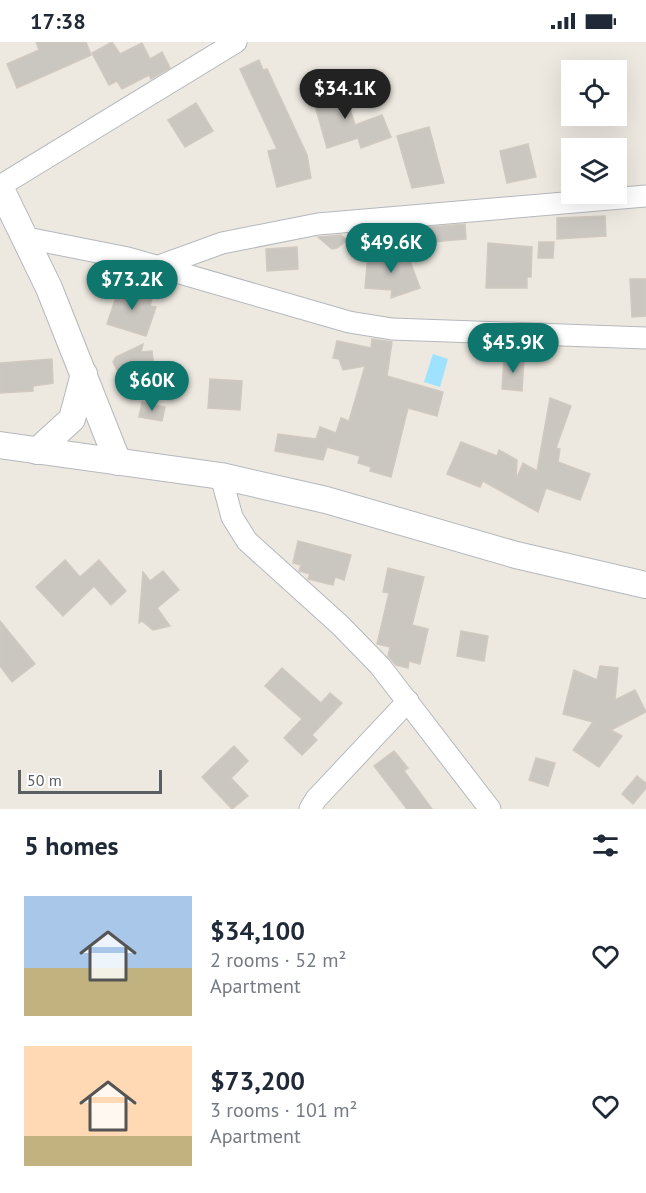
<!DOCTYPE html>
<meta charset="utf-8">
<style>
body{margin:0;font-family:"PT Sans",sans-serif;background:#f2f2f3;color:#1f2937;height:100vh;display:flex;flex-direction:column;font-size:22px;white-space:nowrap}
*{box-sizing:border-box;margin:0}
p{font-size:20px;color:#747a83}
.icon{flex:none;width:33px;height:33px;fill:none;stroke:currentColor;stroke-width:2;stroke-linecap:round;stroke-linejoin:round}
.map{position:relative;height:767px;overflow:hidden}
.drawer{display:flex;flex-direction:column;background:#fff;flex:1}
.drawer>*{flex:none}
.fabs{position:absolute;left:561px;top:18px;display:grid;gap:12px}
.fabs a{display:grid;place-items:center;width:66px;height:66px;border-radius:0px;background:#fff;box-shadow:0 6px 24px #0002;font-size:30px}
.scale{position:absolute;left:18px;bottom:15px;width:144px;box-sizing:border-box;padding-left:6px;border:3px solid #5a5f62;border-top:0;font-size:16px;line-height:21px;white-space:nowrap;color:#5a5f62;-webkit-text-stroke:4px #fff;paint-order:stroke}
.price{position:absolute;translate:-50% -51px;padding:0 14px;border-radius:21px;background:#0f766e;color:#fff;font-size:20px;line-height:39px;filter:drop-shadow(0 2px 3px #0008)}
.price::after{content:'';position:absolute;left:50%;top:36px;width:18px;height:14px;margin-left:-9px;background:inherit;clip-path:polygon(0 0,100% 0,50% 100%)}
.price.active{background:#222;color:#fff}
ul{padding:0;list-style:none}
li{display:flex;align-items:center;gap:18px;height:150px;padding:0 24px}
li span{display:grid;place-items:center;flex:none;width:168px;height:120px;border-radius:0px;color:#555}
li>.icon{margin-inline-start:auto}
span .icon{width:72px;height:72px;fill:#fffc;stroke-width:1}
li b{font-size:26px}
h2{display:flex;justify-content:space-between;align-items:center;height:72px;padding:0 24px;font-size:26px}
.status{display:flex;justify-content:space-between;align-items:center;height:42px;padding:0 30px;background:#fff;direction:ltr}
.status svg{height:16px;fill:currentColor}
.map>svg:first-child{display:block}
</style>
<div class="status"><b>17:38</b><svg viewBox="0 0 49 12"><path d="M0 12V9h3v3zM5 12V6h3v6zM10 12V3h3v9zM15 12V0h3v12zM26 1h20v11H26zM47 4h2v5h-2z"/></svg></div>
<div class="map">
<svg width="646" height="767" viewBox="0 0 646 767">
<rect width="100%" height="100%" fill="#ede9e1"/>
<path fill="#9fe2ff" d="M433,312l15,5 -8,28 -16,-5z"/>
<g fill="#cac6c0" stroke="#d1c9bf" stroke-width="1.5">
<path d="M36,0h50l5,13 -74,33 -10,-24 32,-14z"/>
<path d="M112,0l8,12 22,-11 8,16 12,-7 8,16 -19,11 -2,-4 -27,14 -5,-8 -8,4 -17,-32z"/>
<path d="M259,18l4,10 4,-1 40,86 4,23 -34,9 -9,-36 9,-2 -37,-80z"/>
<path d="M326,44l2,5 15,-5 12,39 27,-10 9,22 -30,11 -3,-10 -31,10 -16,-57z"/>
<path d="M196,61l17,28 -28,16 -17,-27z"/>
<path d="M429,85l15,56 -32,5 -15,-52z"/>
<path d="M528,102l8,33 -29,6 -7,-32z"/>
<path d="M605,174l1,20 -49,3v-21z"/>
<path d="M465,182l1,15 -35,3 -1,-15z"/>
<path d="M341,193l6,5 -10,8 -5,1 -14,-12z"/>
<path d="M539,200h15l-1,16h-15z"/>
<path d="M488,201l44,4 -1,30h-4v11h-41z"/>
<path d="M297,205l1,22 -31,2 -1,-22z"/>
<path d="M368,212l40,2 12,32 -29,10 1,-8 -27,-2z"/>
<path d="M630,237h16v37l-14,1z"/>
<path d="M120,243l33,10 -3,11 6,1 -10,29 -39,-12z"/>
<path d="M372,297l20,3 -5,34 56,16 -6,24 -29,-8 -17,69 -21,-6 1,-4 -13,-4 2,-7 -33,-9 -4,13 -48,-9 3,-17 38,5 4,-12 16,6 5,-15 8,3 16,-55 -22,4 -4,-11 -6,-1 4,-17 34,7z"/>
<path d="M143,302l-2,8 11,-1 2,18 -31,3 -6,-2 -4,-8 3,-5z"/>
<path d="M504,315l20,1 -2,33 -20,-2z"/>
<path d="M52,317l1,24 -20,3v5l-33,2v-30z"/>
<path d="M210,337l32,2 -2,29 -32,-2z"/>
<path d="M550,356l21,8 -15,42 4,1 -2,13 32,12 -10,26 -34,-12 -8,24 -55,-31 -3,6 -33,-13 14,-32 36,14 2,-6 18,10 -1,20 7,-17 14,8z"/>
<path d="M142,360l23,5 -3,14 -23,-4z"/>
<path d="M298,499l53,14 -7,25 -9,-3 -2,8 -25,-6 2,-5 -11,-3 2,-6 -8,-2z"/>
<path d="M65,518l15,17 19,-17 27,31 -15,14 -17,-19 -31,30 -27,-29z"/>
<path d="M388,526l36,9 -12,48 16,4 -8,35 -11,-3 -1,7 -12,-3 -8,-9 2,-9 -13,-3 12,-51 -6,-1z"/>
<path d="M163,529l16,19 -22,18 13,18 -17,4 -11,-9 -3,2 4,-51 7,9z"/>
<path d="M0,579l35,43 -23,18 -12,-16z"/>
<path d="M461,589l27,5 -4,25 -27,-5z"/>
<path d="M600,624l18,2 -3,32 20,-10 11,22 -35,18 11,6 -23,31 -26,-17 20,-28 -30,-8 11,-44 23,10z"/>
<path d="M282,626l39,35 9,-10 12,10 -30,32 5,5 -15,15 -18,-17 18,-19 -37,-33z"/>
<path d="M234,704l14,15 -17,17 17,18 -16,13 -30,-32z"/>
<path d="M394,709l14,17 -4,3 28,38h-25l-33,-43z"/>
<path d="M536,716l19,5 -7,23 -19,-6z"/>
<path d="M637,734l9,7v5l-13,16 -11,-10z"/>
</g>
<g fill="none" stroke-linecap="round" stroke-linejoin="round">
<defs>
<g id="minor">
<path d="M0,144l236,-144"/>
<path d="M27,196l101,20 221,64 43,7 254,9"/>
<path d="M159,224l63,-23 96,-19 328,-28"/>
<path d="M221,434l11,41 15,24 93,84 40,41 110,143"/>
<path d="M310,767l6,-10 92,-98"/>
</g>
<g id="tertiary">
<path d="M0,145l49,101 69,174"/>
<path d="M0,403l221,31 105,24 190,55 130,30"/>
<path d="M37,409l35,-32 12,-45"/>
</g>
</defs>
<use href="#minor" stroke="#b4b8bc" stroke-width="23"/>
<use href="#tertiary" stroke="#b4b8bc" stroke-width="28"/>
<use href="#minor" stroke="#fff" stroke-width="21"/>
<use href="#tertiary" stroke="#fff" stroke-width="26"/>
</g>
</svg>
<div class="fabs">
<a><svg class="icon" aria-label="locate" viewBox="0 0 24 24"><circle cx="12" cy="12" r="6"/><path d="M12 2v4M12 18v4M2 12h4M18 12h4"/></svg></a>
<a><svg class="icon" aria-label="layers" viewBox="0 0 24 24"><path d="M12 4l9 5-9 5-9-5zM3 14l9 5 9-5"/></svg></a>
</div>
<div class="scale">50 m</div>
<b class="price active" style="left:345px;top:78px">$34.1K</b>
<b class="price" style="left:391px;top:232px">$49.6K</b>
<b class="price" style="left:132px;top:269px">$73.2K</b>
<b class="price" style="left:513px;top:332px">$45.9K</b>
<b class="price" style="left:152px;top:370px">$60K</b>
</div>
<section class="drawer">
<h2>5 homes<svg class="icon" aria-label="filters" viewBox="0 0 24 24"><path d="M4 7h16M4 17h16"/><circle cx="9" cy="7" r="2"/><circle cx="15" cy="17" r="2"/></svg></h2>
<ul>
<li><span style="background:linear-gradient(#a9c7e8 60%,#c2b280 0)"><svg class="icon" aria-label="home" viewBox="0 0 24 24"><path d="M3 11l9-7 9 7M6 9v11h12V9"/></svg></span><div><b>$34,100</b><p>2 rooms · 52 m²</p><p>Apartment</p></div><svg class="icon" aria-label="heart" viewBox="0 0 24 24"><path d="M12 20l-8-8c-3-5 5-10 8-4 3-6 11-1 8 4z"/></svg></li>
<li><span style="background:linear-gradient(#ffd9b3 75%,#c2b280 0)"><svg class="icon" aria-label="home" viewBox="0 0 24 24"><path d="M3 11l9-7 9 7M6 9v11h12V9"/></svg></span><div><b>$73,200</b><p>3 rooms · 101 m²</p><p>Apartment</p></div><svg class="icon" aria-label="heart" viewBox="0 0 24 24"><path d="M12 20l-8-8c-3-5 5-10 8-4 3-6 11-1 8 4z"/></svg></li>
</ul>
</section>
